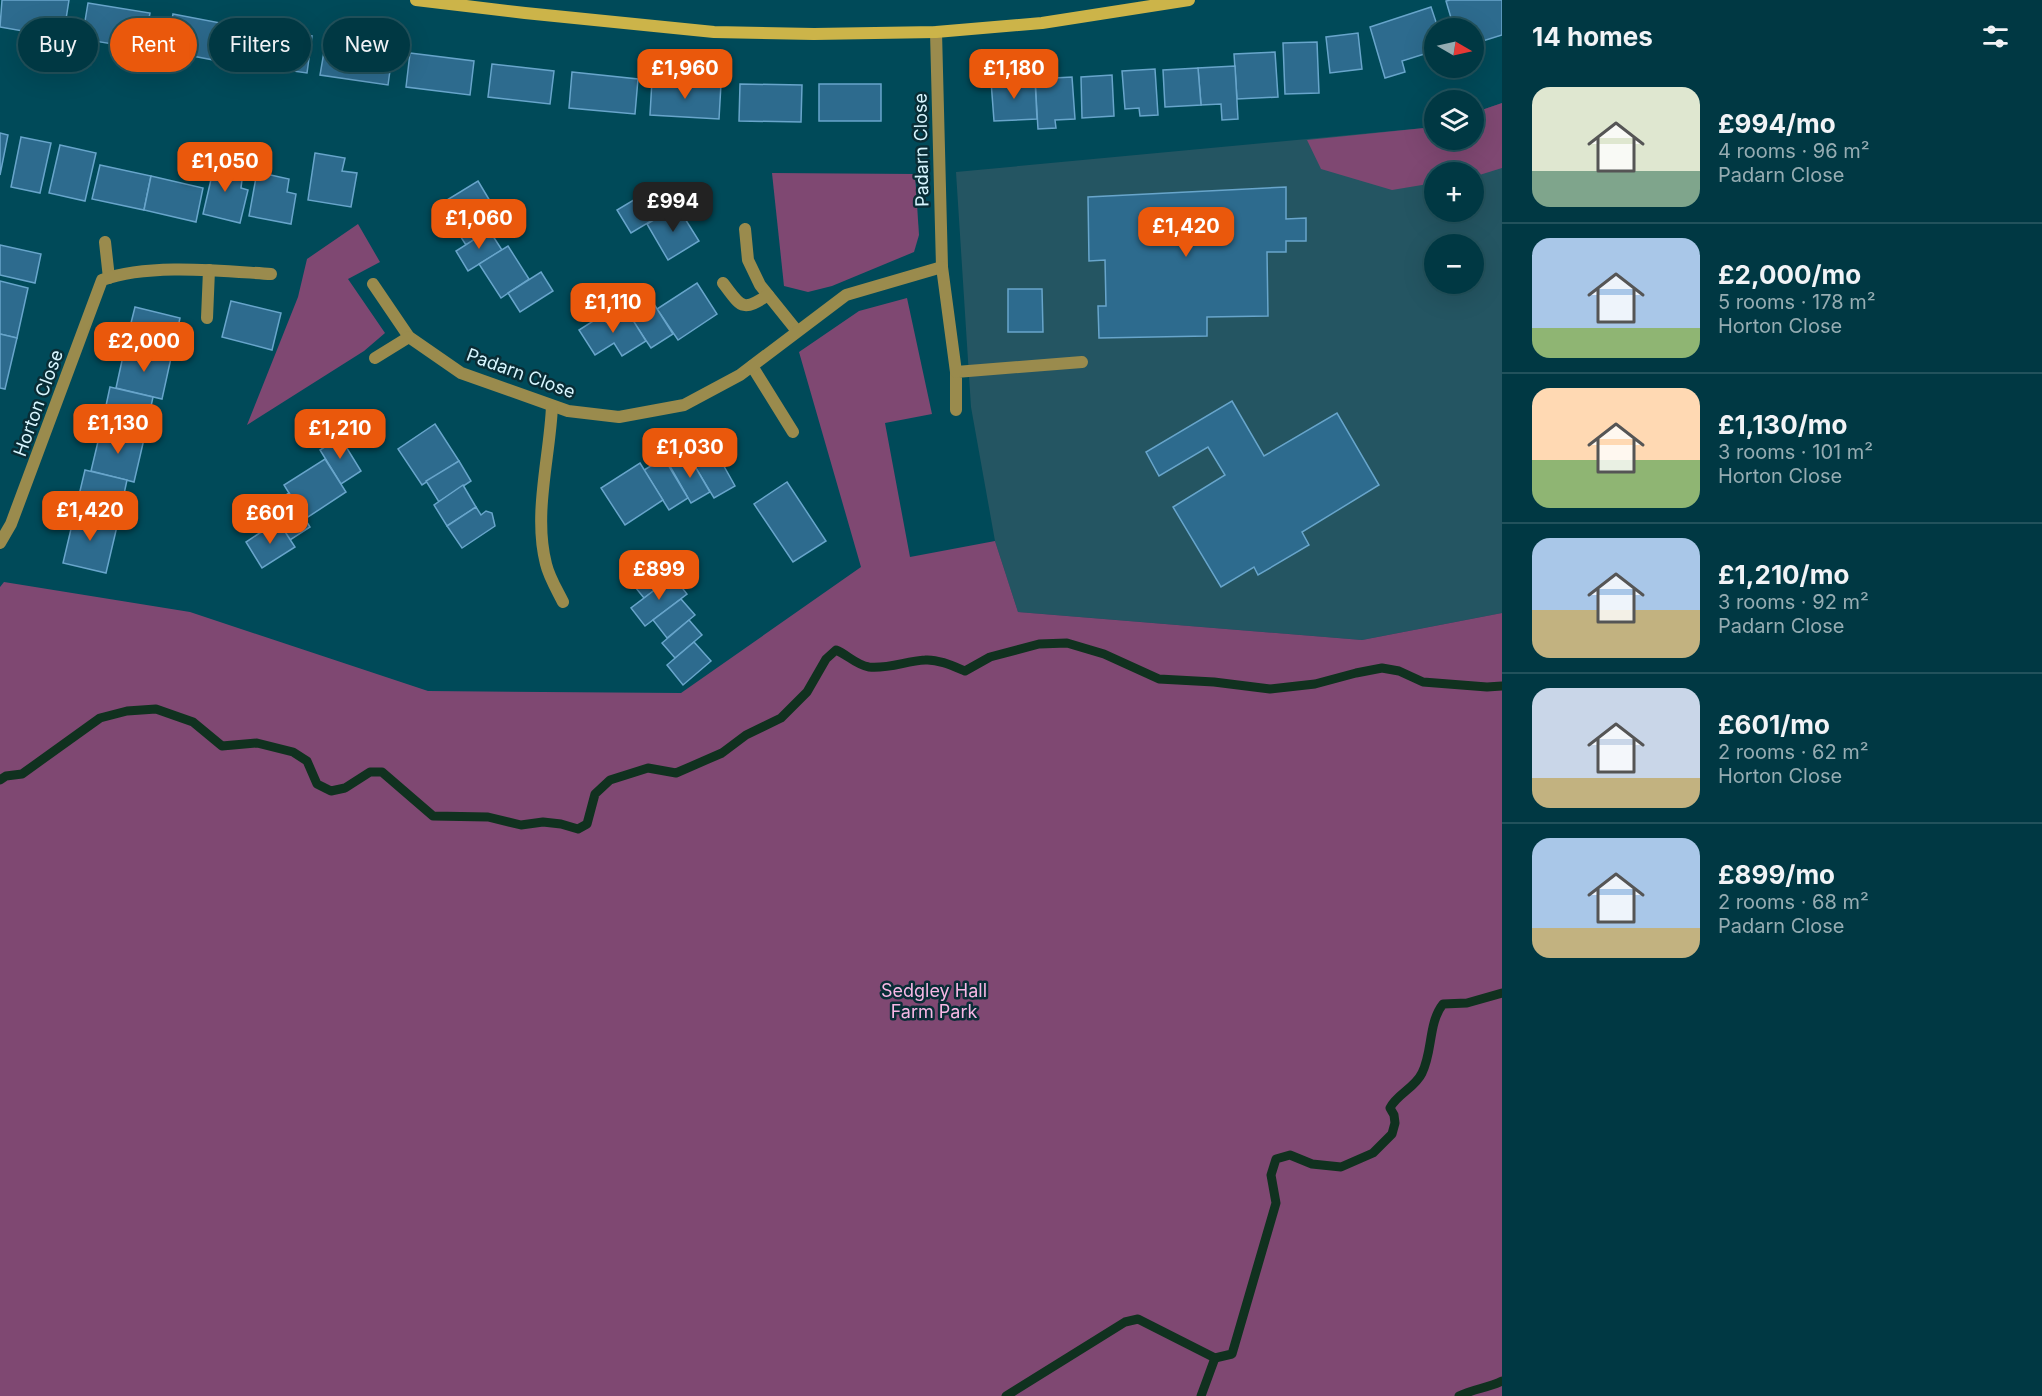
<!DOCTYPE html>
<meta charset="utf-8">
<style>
body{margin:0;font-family:Inter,sans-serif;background:#0e434e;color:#f1f3f6;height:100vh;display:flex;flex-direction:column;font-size:22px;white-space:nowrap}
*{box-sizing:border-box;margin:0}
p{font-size:20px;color:#95acb2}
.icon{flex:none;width:33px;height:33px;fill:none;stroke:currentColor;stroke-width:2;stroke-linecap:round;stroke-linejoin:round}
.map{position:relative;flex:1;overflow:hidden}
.sheet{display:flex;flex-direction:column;background:#003843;width:540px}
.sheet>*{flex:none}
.guide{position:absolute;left:18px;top:18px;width:570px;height:54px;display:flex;gap:12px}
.needle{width:39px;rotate:99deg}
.tools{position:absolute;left:1424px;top:18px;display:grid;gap:12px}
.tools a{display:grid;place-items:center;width:60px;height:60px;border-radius:50%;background:#003843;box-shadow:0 6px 24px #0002,0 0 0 2px #22525c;font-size:30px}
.price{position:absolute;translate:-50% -51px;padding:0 14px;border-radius:12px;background:#ea580c;color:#fff;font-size:20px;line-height:39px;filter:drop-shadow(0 2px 3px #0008)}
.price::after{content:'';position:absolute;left:50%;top:36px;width:18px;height:14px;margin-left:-9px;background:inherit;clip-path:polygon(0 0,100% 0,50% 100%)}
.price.active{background:#222;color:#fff}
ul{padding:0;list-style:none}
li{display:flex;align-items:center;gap:18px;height:150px;padding:0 30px}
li+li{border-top:2px solid #22525c}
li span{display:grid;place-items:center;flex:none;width:168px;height:120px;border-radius:18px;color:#555}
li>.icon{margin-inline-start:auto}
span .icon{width:72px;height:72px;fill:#fffc;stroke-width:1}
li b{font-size:26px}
h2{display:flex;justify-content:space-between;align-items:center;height:72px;padding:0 30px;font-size:26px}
.pill{padding:0 21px;border-radius:27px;background:#003843;box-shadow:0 6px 24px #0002,0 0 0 2px #22525c;font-size:21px;line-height:54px}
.pill.active{background:#ea580c;color:#fff}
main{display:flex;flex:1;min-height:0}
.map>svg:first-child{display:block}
</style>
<main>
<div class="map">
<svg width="1502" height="1396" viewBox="0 0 1502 1396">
<rect width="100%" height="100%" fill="#004a59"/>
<path fill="#245562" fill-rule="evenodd" d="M1502,103v510l-140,27 -344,-28 -23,-71 -24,-134 -15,-235 478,-45v13h39v-27zM1434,172h39v40h-39zM1434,244h39v40h-39z"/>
<g fill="#7f4872">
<path d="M1502,103v65l-29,9v-5h-39v11l-42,7 -71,-21 -14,-29 127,-13v13h39v-27z"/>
<path d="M772,173l143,1 4,61 -5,17 -82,34 -24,6 -24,-6z"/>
<path d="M358,224l22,38 -32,17 37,54 -21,18 -117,74 51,-128 9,-38z"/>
<path d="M907,298l25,116 -47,9 25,134 85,-16 23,71 344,28 140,-27v783h-1502v-809l4,-5 186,30 238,79 253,2 180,-126 -62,-215 60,-41z"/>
</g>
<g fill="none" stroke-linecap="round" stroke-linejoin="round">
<g stroke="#10311f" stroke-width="9">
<path d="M0,780l6,-4 16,-2 78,-56 27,-7 29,-2 37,13 29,24 35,-3 36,9 14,9 10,23 14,7 14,-3 25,-16h12l51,44 55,1 33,8 22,-3 18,2 17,5 9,-5 8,-30 15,-14 38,-12 28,5 46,-20 24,-18 35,-17 26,-26 19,-33 10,-9c12,5 20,15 33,17 20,2 37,-6 56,-7 13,-1 28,6 40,11l25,-14 49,-13 28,-1 37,11 55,25 55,3 56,7 45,-5 41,-11 26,-5 17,3 24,11 64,5 15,-1"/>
<path d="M1006,1396l119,-74 13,-3 77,39 17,-4 44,-151 -5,-28 5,-16 14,-4 22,9 29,3 32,-14 19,-19 3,-11 -1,-8 -4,-7c7,-14 25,-20 32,-35 11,-22 6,-50 21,-69l24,-1 35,-10"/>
<path d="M1201,1396l14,-38"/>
<path d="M1459,1396c14,-7 29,-8 43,-15"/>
</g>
</g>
<g fill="#2d6b8e" stroke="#68a5cb" stroke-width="1.5">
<path d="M2,0h67l-6,38 -63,-11z"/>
<path d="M1450,0h52v35l-29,9v-16h-19l-8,-27z"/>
<path d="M88,3l62,10 -7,36 -61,-10z"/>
<path d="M1431,7l7,21h-4v23l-32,10 3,11 -20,6 -15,-51z"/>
<path d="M173,14l58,11 -7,37 -58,-11z"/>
<path d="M249,27l63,9 -5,37 -63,-9z"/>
<path d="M1358,33l4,36 -32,4 -4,-36z"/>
<path d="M326,40l67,9 -5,36 -68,-10z"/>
<path d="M1317,42l2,51 -34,1 -2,-51z"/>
<path d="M1275,52l3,45 -41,2 -3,-45z"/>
<path d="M410,53l64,8 -4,34 -64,-8z"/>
<path d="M492,64l62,7 -4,33 -62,-7z"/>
<path d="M1235,66l3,53 -16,1 -1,-16 -20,1 -3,-37z"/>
<path d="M1198,68l3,37 -36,2 -2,-37z"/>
<path d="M1155,69l3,46 -18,1 -1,-8 -14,1 -3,-38z"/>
<path d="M572,72l66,7 -3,35 -66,-6z"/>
<path d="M1112,75l2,41 -32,2 -1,-41z"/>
<path d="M1072,77l3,42 -20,1 1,8 -18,1 -3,-50z"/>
<path d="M1035,79l2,40 -43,2 -3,-40z"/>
<path d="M652,80l69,4 -2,35 -69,-4z"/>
<path d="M740,84l62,1 -1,37 -62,-1z"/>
<rect x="819" y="84" width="62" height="37"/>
<path d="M0,133l8,2 -8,40z"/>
<path d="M21,137l30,6 -11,50 -29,-6z"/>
<path d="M60,145l36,8 -11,48 -36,-8z"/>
<path d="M315,153l30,5 -3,13 15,2 -6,34 -43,-7z"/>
<path d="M216,158l21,5 -3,15 8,2 -1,8 7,2 -8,33 -37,-9z"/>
<path d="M100,165l51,11 -7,34 -52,-11z"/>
<path d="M257,172l32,7 -2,13 9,2 -5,30 -42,-8z"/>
<path d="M151,176l52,12 -7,34 -52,-12z"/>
<path d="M478,181l12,20 -30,19 -13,-20z"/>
<path d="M1286,187v32l20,-1v23h-20v11h-19l1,64 -61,1v19l-108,2 -1,-32h8l-1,-46 -16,1 -1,-64z"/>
<path d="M652,189l14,23 -35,21 -14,-23z"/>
<path d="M485,205l12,20 -31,20 -13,-20z"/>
<path d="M677,206l22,35 -31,19 -21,-36z"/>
<path d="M489,230l13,20 -34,21 -12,-20z"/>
<path d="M0,245l41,9 -6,29 -35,-8z"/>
<path d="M508,246l21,33 -28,19 -22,-34z"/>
<path d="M541,272l12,19 -33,21 -12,-19z"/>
<path d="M0,281l28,7 -11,50 -17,-4z"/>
<path d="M697,283l20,31 -39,26 -21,-31z"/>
<path d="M1008,289h34l1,43h-35z"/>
<path d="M231,301l50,12 -9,37 -50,-13z"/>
<path d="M652,301l21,33 -22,14 -22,-33z"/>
<path d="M135,307l45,11 -9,40 -46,-11z"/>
<path d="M626,309l20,32 -24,15 -8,-13 -19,12 -16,-25 22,-14 5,6z"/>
<path d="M0,334l17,4 -12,51 -5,-1z"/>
<path d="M125,347l46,11 -9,41 -46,-11z"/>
<path d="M110,387l43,10 -9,42 -43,-10z"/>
<path d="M1232,401l32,55 73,-43 42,72 -77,47 7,13 -51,30 -4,-8 -33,20 -48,-80 52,-32 -17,-28 -49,29 -13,-24z"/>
<path d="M435,424l24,37 -37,24 -24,-36z"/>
<path d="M101,429l43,10 -10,43 -43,-11z"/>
<path d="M340,437l21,34 -20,13 -21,-34z"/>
<path d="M716,452l19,34 -21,12 -20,-33z"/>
<path d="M689,456l21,36 -19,11 -21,-37z"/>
<path d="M664,458l24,40 -19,12 -25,-40z"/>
<path d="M325,459l21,33 -41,27 -21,-34z"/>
<path d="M459,461l12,20 -32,21 -13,-21z"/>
<path d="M640,463l23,37 -38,25 -24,-37z"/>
<path d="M85,470l42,10 -9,42 -43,-10z"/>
<path d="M787,482l39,59 -33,21 -39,-58z"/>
<path d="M463,485l13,22 -29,19 -13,-21z"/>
<path d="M289,493l21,34 -20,13 -22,-34z"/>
<path d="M476,507l5,8 5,-4 6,2 3,13 -33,22 -15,-22z"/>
<path d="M75,512l43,10 -12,51 -43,-10z"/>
<path d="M278,521l17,26 -33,21 -16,-26z"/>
<path d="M655,554l18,22 -29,22 -17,-21z"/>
<path d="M673,576l14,18 -42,32 -14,-18z"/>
<path d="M681,599l14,16 -28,23 -14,-18z"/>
<path d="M689,620l13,15 -27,23 -13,-15z"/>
<path d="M694,642l17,19 -28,24 -16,-20z"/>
</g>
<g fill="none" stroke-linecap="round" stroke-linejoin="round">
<g stroke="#9a8b4d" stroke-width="12">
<path d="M745,229l3,31 12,25 37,46"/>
<path d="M723,283c18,23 18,30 45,12"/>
<path d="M752,366l41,66"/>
<path d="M956,410v-38l126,-10"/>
</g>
<g stroke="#9a8b4d" stroke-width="12">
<path d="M936,32l6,235 14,105"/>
<path d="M105,242l4,36"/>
<path d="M373,284l36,53 52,36 107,38 51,6 65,-12 56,-30 106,-80 96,-28"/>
<path d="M207,318l2,-48"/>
<path d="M375,358l34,-21"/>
<path d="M552,406c-2,50 -19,108 -6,158 3,13 11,26 17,38"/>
<path d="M0,543l11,-19 91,-244c48,-17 119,-9 169,-6"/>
</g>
<path stroke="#ccb449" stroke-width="12" d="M416,0l109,13 189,19 100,2 122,-2 106,-9 147,-23"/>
</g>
<g text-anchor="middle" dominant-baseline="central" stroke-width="5" stroke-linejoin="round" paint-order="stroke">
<g font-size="18" fill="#d8f6ff" stroke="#092d36">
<text transform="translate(921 150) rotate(-91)">Padarn Close</text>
<text transform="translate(521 373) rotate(20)">Padarn Close</text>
<text transform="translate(38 403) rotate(-70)">Horton Close</text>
</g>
<g font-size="18" fill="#f7b7e5" stroke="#092d36">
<text x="934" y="990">Sedgley Hall<tspan x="934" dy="21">Farm Park</tspan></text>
</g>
</g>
</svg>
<div class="tools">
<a><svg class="needle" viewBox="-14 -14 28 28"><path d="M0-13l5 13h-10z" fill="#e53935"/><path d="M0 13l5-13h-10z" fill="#95acb2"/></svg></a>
<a><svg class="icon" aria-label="layers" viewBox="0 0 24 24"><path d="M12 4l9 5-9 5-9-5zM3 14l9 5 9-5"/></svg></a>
<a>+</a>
<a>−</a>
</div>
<b class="price" style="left:685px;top:100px">£1,960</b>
<b class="price" style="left:1014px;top:100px">£1,180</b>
<b class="price" style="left:225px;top:193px">£1,050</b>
<b class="price active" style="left:673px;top:233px">£994</b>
<b class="price" style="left:479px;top:250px">£1,060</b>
<b class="price" style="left:1186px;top:258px">£1,420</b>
<b class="price" style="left:613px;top:334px">£1,110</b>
<b class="price" style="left:144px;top:373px">£2,000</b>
<b class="price" style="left:118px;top:455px">£1,130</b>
<b class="price" style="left:340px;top:460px">£1,210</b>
<b class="price" style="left:690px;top:479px">£1,030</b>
<b class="price" style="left:90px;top:542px">£1,420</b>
<b class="price" style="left:270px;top:545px">£601</b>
<b class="price" style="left:659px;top:601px">£899</b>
<div class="guide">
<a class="pill">Buy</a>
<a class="pill active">Rent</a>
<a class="pill">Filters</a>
<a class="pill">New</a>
</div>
</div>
<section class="sheet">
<h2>14 homes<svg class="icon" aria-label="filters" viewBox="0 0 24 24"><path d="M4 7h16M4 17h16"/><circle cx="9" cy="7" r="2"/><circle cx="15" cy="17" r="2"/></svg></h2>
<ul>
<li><span style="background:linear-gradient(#dfe7d0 70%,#7fa58c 0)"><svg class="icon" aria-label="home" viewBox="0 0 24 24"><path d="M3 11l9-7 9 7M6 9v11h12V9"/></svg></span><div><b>£994/mo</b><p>4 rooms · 96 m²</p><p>Padarn Close</p></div></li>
<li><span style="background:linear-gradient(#a9c7e8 75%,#8fb573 0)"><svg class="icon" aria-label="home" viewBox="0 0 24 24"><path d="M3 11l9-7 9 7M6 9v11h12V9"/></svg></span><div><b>£2,000/mo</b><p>5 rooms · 178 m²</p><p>Horton Close</p></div></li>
<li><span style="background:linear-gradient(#ffd9b3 60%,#8fb573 0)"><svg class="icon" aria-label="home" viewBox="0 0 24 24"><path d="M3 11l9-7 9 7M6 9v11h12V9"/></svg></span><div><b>£1,130/mo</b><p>3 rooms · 101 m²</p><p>Horton Close</p></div></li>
<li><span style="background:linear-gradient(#a9c7e8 60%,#c2b280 0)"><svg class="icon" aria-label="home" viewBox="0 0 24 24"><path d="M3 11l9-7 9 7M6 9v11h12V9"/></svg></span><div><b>£1,210/mo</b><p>3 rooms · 92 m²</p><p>Padarn Close</p></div></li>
<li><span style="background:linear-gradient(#c9d6e8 75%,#c2b280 0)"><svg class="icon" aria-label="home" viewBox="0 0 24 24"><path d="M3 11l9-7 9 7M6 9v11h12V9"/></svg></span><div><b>£601/mo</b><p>2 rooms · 62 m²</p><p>Horton Close</p></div></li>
<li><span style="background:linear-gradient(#a9c7e8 75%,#c2b280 0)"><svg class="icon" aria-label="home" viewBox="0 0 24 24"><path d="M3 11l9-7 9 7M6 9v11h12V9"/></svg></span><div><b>£899/mo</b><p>2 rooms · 68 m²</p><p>Padarn Close</p></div></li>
</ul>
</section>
</main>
